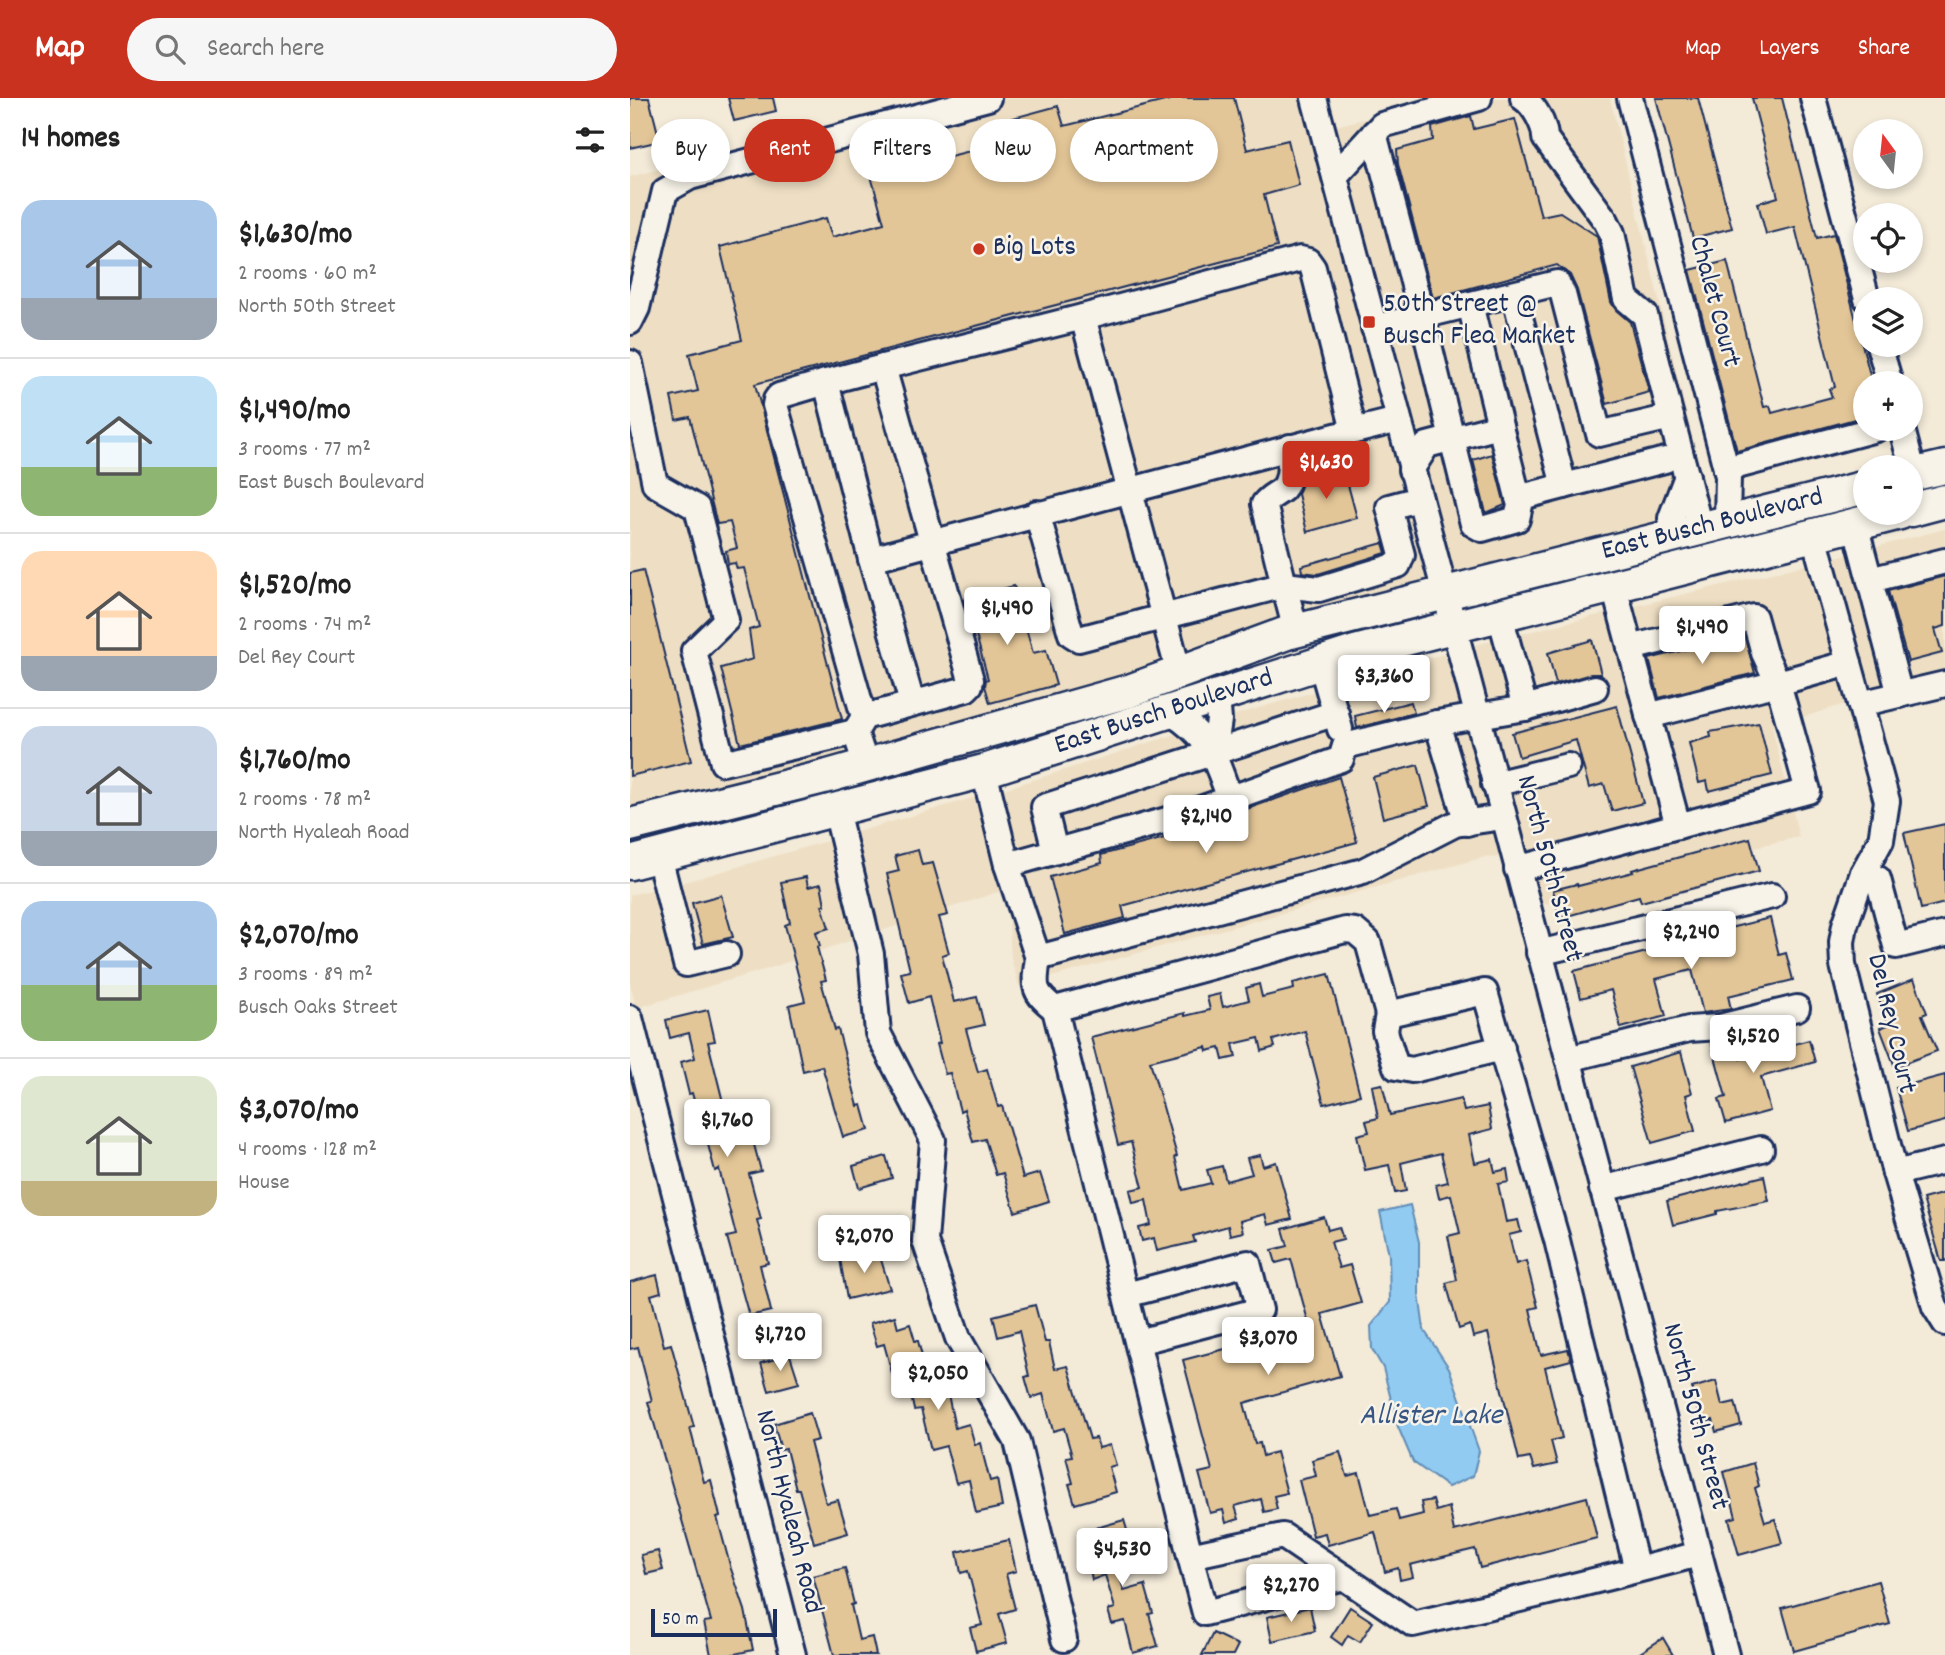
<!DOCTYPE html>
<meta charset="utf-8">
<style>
body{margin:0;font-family:Dekko,sans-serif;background:#f6f6f6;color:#222;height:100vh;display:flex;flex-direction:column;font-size:26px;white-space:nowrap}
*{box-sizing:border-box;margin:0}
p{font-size:23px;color:#767676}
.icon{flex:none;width:38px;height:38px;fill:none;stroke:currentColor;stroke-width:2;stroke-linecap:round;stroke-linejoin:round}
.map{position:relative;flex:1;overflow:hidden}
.sheet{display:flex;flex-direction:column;background:#fff;width:630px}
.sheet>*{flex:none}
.top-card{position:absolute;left:21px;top:21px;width:665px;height:63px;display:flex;gap:14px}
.needle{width:46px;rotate:345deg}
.buttons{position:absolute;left:1223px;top:21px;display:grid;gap:14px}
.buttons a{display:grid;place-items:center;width:70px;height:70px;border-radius:50%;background:#fff;box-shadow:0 4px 10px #0003;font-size:35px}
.scale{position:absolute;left:21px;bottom:18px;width:126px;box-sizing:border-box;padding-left:7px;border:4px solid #1b2f5e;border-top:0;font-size:19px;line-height:24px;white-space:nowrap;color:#1b2f5e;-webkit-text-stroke:5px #f7f3e8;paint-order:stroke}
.price{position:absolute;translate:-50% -60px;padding:0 16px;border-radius:7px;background:#fff;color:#222;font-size:23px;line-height:46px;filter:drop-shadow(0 2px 4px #0008)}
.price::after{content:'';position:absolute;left:50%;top:42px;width:21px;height:16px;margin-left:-10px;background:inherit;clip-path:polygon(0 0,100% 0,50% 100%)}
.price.selected{background:#c8321e;color:#fff}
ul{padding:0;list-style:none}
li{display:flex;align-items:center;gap:21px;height:175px;padding:0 21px}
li+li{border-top:2px solid #e0e0e0}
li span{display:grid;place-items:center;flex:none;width:196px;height:140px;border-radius:21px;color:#555}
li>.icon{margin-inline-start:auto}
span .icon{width:84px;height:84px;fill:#fffc;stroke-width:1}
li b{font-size:30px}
h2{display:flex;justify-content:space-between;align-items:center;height:84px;padding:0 21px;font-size:30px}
.tag{padding:0 24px;border-radius:32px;background:#fff;box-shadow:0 4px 10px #0003;font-size:24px;line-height:63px}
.tag.selected{background:#c8321e;color:#fff}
header{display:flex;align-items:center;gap:42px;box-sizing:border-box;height:98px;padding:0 35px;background:#c8321e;color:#fff}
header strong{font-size:33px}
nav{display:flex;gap:38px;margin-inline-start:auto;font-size:24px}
.search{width:490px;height:63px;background:#f6f6f6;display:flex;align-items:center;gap:18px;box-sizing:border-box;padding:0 24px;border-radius:38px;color:#767676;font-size:26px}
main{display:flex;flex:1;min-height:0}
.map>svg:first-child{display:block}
</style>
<header>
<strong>Map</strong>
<div class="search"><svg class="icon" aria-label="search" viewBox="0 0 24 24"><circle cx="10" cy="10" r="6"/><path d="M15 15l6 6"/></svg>Search here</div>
<nav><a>Map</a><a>Layers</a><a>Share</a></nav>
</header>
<main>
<section class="sheet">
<h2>14 homes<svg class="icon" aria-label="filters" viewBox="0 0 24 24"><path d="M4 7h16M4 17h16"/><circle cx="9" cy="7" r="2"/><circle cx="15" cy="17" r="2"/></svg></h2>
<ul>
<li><span style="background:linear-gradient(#a9c7e8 70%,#9aa5b1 0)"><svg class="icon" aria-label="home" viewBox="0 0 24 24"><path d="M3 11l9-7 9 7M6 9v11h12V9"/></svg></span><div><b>$1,630/mo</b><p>2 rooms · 60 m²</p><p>North 50th Street</p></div></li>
<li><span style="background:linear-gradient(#bfe0f5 65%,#8fb573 0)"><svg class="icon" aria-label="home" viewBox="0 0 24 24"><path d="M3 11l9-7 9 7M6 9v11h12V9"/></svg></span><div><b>$1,490/mo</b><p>3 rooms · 77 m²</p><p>East Busch Boulevard</p></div></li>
<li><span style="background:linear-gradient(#ffd9b3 75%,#9aa5b1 0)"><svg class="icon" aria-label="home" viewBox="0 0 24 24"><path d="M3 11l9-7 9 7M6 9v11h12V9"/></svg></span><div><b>$1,520/mo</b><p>2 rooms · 74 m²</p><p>Del Rey Court</p></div></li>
<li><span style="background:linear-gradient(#c9d6e8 75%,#9aa5b1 0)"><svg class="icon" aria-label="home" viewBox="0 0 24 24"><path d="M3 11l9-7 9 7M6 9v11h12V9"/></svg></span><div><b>$1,760/mo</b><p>2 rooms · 78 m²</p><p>North Hyaleah Road</p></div></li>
<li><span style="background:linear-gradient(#a9c7e8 60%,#8fb573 0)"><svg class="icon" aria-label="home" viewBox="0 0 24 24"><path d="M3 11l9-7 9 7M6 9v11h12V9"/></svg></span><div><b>$2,070/mo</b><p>3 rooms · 89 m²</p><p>Busch Oaks Street</p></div></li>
<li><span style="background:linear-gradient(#dfe7d0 75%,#c2b280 0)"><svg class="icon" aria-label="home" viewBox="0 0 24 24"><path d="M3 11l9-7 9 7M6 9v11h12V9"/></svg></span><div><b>$3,070/mo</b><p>4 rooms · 128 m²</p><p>House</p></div></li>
</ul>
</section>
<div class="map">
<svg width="1315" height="1557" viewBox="0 0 1315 1557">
<rect width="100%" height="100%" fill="#f3ead8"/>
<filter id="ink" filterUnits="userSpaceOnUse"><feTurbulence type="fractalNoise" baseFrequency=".0143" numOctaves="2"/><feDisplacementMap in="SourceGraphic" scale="14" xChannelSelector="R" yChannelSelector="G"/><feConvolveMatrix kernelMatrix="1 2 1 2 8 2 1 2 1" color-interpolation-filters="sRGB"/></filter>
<g filter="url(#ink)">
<g fill="#eedfc4">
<path d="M304,0h371l127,487 -237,72 -371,105 -194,51v-636z"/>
<path d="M821,0h159l101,417 -262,66 -118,-454z"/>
<path d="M1315,431v143l-78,25 -38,-138z"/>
<path d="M1183,465l38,139 -79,25 27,110 -81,18 -182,52 -69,-260z"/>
<path d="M820,554l54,203 -9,3 -7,-2 -469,130 -8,-28 -4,-69 -132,44 -25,-99 180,-53 205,-66z"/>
<path d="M204,741l24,99 -91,31 -131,39 -6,-25v-88l55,-13z"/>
</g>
<path fill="#91cbf1" stroke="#628db6" stroke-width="2" d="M780,1107l9,37v52l5,36 25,38 30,83 -6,25 -25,11 -35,-25 -15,-35 -15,-59 -11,-19 -1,-23 19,-24 -1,-47 -9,-43z"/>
<g fill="#e3c697" stroke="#1b2f5e" stroke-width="2">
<path d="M0,0h19l11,43 -30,7z"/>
<path d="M98,0h45l3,13 -42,10z"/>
<path d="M547,0h57l13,52 41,-10 11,45 -35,10 13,52 -522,137 87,335 -102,25 -19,-76 32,-9 -4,-29 10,-3 -15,-59 -7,1 -2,-6 -7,1 -2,-13 11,-3 -7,-26 -13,2 -27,-107 -14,3 -5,-23 27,-6 -9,-37 53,-14 -22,-93 106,-29 6,19 52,-14 -13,-47 139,-35 -4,-21 52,-14 6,20z"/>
<path d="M1026,0h42l34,130 -39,10z"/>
<path d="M1122,0h30l35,140 17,-4 38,149h-6v33l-129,35 -47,-181 37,-9 37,146 6,-1 2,7 60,-16 -3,-8 6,-2 -40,-160 -29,7 -8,-31 20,-6z"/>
<path d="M841,18l3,13 41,-10 26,97 19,-4 37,24 14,66 5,8 14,12 19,70 -42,12 -30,-114 -7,-15 -13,-10 -124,33 -35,-134 -1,-14 36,-10 -1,-13z"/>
<path d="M862,356l13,51 -19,8 -13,-53z"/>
<path d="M714,372l13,48 -50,14 -9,-38 5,-13z"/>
<path d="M753,445l3,10 -68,21 -16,-2 -1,-6z"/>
<path d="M13,472l48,191 -61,15v-203z"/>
<path d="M1315,478v50l-10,3 7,24 -34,9 -20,-71z"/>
<path d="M384,488l19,67 13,-3 10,35 -66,18 -5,-17 1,-6 2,-1 -22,-81z"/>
<path d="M1114,537l11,38 -96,25 -10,-39z"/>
<path d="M962,542l9,34h-10l-35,10 -8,-31z"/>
<path d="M781,604l3,11 -57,15 -2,-12z"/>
<path d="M987,608l26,97 -31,8 -8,-27 -15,4 -13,-48 -57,17 -7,-24z"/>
<path d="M1129,625l13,52 -63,16 -2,-10 -8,2 -10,-40 22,-6 -1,-5z"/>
<path d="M788,667l11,41 -46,12 -10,-41z"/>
<path d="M709,679l18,65 -235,64 3,12 -60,16 -15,-57 52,-14 -1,-8 60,-16z"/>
<path d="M1315,726v79l-24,6 -17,-76z"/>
<path d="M1120,740l9,33 -118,31 -2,-6 -79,22 -7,-28 24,-6 1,2 55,-14 -1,-2z"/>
<path d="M288,752l4,15 11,-2 15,52 -9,2 10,36 -7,2 12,47 23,-5 7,28 -18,4 12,43 9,-3 11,38 4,-1 21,72 17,-5 9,28 -34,11 -12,-39 -7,2 -11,-36 -12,3 -9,-33 -4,2 -10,-38 -5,1 -8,-30 3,-1 -11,-46 -20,6 -8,-30 9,-2 -23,-97 12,-3 -4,-15z"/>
<path d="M176,779l2,10 13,-3 4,21h-3l7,23 -13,4 4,14 -3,1 9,33 -5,1 14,49 3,-1 20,77 4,-1 7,25 -26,7 -21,-71 -19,5 -14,-66 16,-4 -20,-76 5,-2 -9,-41z"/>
<path d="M91,797l12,42 -30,7 -11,-41z"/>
<path d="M1140,820l9,37 7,-2 7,27 -65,16 3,13 -28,4 -11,-43 -36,9 10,37 -45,12 -10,-38 -30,8 -7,-27 80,-21 -1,-3z"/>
<path d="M699,876l31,121 -36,9 -19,-73 -32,9 2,7 -13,4 -3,-13 -26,6 3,13 -13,3 -3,-12 -13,3 -1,-4 -56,14 27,95 -2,1 8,33 28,-7 -4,-13 15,-4 4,15 26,-7 -5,-16 13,-3 3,11 13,-4 16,57 -24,6 -3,-11 -25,7 3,11 -13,3 -2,-9 -35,10 2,6 -38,9 -3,-13 -12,3 -3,-13 12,-3 -5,-25 -13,3 -3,-13 13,-3 -4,-14 -8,-31 -13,3 -27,-108 94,-24v3l25,-6 -3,-13 13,-3 3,13 26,-7 -3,-12 13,-4 3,13 32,-8 -1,-6z"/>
<path d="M1284,881l13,34 -5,2 15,36 -42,16 -15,-39 8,-3 -11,-31z"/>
<path d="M78,912l7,31 -7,1 25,100 19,-5 9,34 -12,3 12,45 -4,1 11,43 -8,2 11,46 -22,5 -22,-79 9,-2 -17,-66 -4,2 -9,-34h-2l-12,-44 -3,1 -8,-32 14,-4 -6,-25 -19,5 -4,-18z"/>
<path d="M1105,941l5,20 69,-19 6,22 -54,15 9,34 -44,12 -7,-24 7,-2 -15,-55z"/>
<path d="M1051,954l11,41 -6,2 9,36 -43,12 -22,-76z"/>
<path d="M1315,977v46l-37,10 -12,-43z"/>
<path d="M752,986l8,31 71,-16 3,12 24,-5 4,23 -23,6 6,28 17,-4 3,13 12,-3 2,13 -11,2 8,38 12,-2 3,12 -12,3 7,29 10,-3 12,46 -8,2 11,46 27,-6 3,11 -26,7 17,71 -11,3 6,23 -23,5 -4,-11 -11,2 -31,-127 -15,4 -3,-12 -11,4 -13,-46 11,-3 -9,-44 12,-3 -9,-38 -12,3 -3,-13 12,-3 -7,-29 -40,10 5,28 -11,2 -6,-28 -24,5 -8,-35 12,-3 -3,-11 12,-3 -6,-32z"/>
<path d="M256,1058l6,22 -33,10 -6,-22z"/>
<path d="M1134,1078l5,25 -52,10v3l-44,11 -6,-24z"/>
<path d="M1315,1095v68h-4l-18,-62z"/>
<path d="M694,1119l4,13 11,-3 4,12 -12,3 8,26 11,-3 11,38 -39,11 18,62 -96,27 11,41 5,-1 3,13 13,-4 11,41 -13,3 3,13 -13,3 -3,-13 -26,7 4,13 -13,4 -3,-13 -13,3 -11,-40 13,-3 -29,-110 46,-12 4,14 80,-23 -22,-80 -15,4 -4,-13 16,-4 -5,-17z"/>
<path d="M248,1152l12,39 -43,10 -7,-40z"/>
<path d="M27,1177l4,17 -10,3 13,51 7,-2 23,83 -4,1 14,54 7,-2 9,36 -3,1 14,52 14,41 8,40 -23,5h-19l-7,-33 7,-1 -63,-219 4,-1 -14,-54 -8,2v-67z"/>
<path d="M405,1207l10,37h4l6,27 13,-3 22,73 6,-1 3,10 11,-3 6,20 -7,2 7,25 -41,12 -6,-20 4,-1 -7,-26 6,-1 -8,-28 -11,3 -10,-37 -12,4 -6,-21 4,-1 -10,-45 -21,6 -5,-21z"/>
<path d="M265,1218l3,12 12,-4 5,17h3l10,38 16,-4 11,53 14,-4 6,21 5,-2 10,38 7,-2 5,28 -26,6 -7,-33 -13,3 -10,-37 -15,4 -10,-41 -7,1 -7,-33 -13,3 -10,-36 -7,2 -7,-23z"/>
<path d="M160,1257l9,28 -30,8 -8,-28z"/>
<path d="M1086,1283l6,24 13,-3 6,23 -25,7 -3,-12 -12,3 -9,-35z"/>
<path d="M180,1315l8,27 -8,2 16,61 12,-3 10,33 -34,10 -15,-54h-3l-10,-40 -5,1 -7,-26z"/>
<path d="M710,1354l7,24 12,-3 11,42 26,-6 3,11 24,-6 -2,-12 12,-2 3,11 13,-4 5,24 133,-34 10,41 -117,30 -5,-19 -65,16 3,12 -13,3 -2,-12 -13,4 -10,-40 -47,13 -3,-12 -12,3 -14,-56 17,-4 -4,-16z"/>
<path d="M1123,1365l6,23 -4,2 10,34 10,-3 7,24 -43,12 -10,-36 7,-2 -12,-45z"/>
<path d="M494,1422l6,20 -19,5 13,46 21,-6 8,28 -4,1 9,32 -25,7 -8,-32 -13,3 -4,-14 7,-2 -10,-33 -13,5 -7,-38 14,-4 -3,-10z"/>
<path d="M379,1442l7,31 -10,3 9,35 -16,5 8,29 -31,8 -6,-23 12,-3 -14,-54 -7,2 -4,-21z"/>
<path d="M28,1453l5,19 -17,4 -5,-19z"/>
<path d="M215,1470l9,36 -3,1 8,35 13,-3 4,18h-42l-21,-79z"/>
<path d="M1248,1483l12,43 -96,27 -12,-43z"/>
<path d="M680,1509l5,24 -43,10 -5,-24z"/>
<path d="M720,1509l23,15 -13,20 -12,-7 -6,10 -11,-8z"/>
<path d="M583,1535l25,12 -5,10h-31z"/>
<path d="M1033,1540l10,17h-36z"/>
</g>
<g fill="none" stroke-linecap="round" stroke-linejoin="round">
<defs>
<g id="minor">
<path d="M684,0l412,1557"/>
<path d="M893,0c11,7 22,27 22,40l61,83 6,12 14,66 19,16 26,102"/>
<path d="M1000,0l98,378 -1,45"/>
<path d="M1183,0l54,201"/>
<path d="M705,78l47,-51 97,-27"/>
<path d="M884,196l50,192 -46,12"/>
<path d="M840,206l30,122"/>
<path d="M453,219l96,356"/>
<path d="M0,224l7,-14 28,-117 25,-14 298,-79"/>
<path d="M744,230l48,-12 -48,-183"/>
<path d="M1249,247l11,38"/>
<path d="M0,265l25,121 42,24 29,112 -32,31 29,112 132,-31 11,33"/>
<path d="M253,269l-57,15 45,177 41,144"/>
<path d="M196,284l-47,14 -3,4 -1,5 89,312"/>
<path d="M1272,331l12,46"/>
<path d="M660,349c0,13 2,32 -7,42 -7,6 -13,7 -19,15l20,81 35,4 79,-24 4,-10 -13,-48 30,-8"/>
<path d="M1096,371l150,-40"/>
<path d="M781,372l16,-25 73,-19 20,79 -3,14 -35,10 -9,-5 -51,-208 135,-33 6,11 36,140 72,-17 29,111"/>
<path d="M934,388l101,-26"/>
<path d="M407,415l34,121 8,5 205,-54 12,46"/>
<path d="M1225,426l45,171"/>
<path d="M1045,437l-4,-17 16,-42"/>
<path d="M1184,438l73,265 -6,39 -18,33 -18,52 -3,17 1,23 52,208 40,134 10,16"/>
<path d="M241,461l483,-128"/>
<path d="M1240,482l75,-19"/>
<path d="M984,489l64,239"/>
<path d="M870,517l25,93"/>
<path d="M1000,550l124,-31 10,36 14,30 -130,33"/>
<path d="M691,565l19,66"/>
<path d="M1230,606l85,-20"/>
<path d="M540,614c40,25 45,45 60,87"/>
<path d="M807,625l30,100"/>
<path d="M225,634l9,-15 102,-28 4,-4 1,-5 -88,-313 200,-50 217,-58 8,2 5,7 41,163 44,-11"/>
<path d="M584,655l5,-33 -2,-23"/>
<path d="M354,673l23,94 31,93 325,-87 92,-47 48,-7"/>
<path d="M864,686l74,-18"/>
<path d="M206,712l35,144 7,79 55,107 -8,101 33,97 59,103 47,198"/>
<path d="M425,753l-11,-44 292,-94"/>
<path d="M29,758l27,108 41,-10"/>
<path d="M377,767l174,-49 160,-57 4,-13 92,-23 88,-15 70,-20"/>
<path d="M887,771l291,-78 -30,-108 71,-20"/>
<path d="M1233,775l15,6 18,67 49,-12"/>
<path d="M909,855l233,-57"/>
<path d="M408,860c-4,28 -6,34 17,51"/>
<path d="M758,916l-3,17 11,36 16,3 90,-22"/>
<path d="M0,920l163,637"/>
<path d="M938,961l121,-30 31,-2 77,-19"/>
<path d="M1265,1075l50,-12"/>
<path d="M972,1091l159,-40"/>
<path d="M496,1197l122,-32 12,47 -122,32"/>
<path d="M560,1458l15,57 139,-36"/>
<path d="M1007,1472l-80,-330 -72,-248 -97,22 -20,-72 -13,-11 -10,-1 -290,79 135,547 93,-20 130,88c96,-22 191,-45 286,-70"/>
</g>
<g id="major">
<path d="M1281,377l34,-8"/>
<path d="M1281,412l34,-9"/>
<path id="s1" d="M0,727l198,-49 301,-85 158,-58 579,-146"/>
<path id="s2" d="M0,765l354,-92 371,-119 545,-139"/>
</g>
</defs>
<use href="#minor" stroke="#1b2f5e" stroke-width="30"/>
<use href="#major" stroke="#1b2f5e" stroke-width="37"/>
<use href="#minor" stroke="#f7f3e8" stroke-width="24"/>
<use href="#major" stroke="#f7f3e8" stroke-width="32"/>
</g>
</g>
<g fill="#c8321e" stroke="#f7f3e8" stroke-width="2.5">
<circle cx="349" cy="151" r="7"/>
<rect x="732" y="217" width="14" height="14" rx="3.5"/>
</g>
<g text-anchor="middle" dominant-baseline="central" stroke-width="5" stroke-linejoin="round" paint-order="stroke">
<g font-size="28" fill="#1b2f5e" stroke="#f7f3e8" text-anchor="start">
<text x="363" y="151">Big Lots</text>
<text x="753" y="208">50th Street @<tspan x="753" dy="32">Busch Flea Market</tspan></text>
</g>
<g font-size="28" fill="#1b2f5e" stroke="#f7f3e8">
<text transform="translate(1083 204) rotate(75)">Chalet Court</text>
<text stroke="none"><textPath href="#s1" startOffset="1124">East Busch Boulevard</textPath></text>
<text stroke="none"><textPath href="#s2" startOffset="555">East Busch Boulevard</textPath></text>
<text transform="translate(918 771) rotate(75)">North 50th Street</text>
<text transform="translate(1260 926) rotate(77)">Del Rey Court</text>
<text transform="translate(1064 1319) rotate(75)">North 50th Street</text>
<text transform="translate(157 1414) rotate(76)">North Hyaleah Road</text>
</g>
<g font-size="30" font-style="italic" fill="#385683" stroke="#f7f3e8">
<text x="801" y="1319">Allister Lake</text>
</g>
</g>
</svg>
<div class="buttons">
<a><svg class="needle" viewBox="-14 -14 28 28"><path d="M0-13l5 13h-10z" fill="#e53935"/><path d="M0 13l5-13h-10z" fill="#767676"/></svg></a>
<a><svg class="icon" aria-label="locate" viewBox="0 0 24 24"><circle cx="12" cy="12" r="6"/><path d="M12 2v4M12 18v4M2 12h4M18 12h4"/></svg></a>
<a><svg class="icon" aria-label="layers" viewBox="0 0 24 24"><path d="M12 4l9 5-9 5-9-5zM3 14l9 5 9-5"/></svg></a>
<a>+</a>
<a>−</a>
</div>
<div class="scale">50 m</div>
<b class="price selected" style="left:696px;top:403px">$1,630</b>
<b class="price" style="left:377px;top:549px">$1,490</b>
<b class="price" style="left:1072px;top:568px">$1,490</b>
<b class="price" style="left:754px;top:617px">$3,360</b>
<b class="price" style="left:576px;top:757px">$2,140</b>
<b class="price" style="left:1061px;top:873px">$2,240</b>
<b class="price" style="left:1123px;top:977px">$1,520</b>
<b class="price" style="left:97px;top:1061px">$1,760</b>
<b class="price" style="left:234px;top:1177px">$2,070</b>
<b class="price" style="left:150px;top:1275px">$1,720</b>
<b class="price" style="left:638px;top:1279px">$3,070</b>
<b class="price" style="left:308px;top:1314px">$2,050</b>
<b class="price" style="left:492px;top:1490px">$4,530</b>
<b class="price" style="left:661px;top:1526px">$2,270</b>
<div class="top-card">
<a class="tag">Buy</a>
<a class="tag selected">Rent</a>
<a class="tag">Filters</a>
<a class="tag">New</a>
<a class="tag">Apartment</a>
</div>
</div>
</main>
